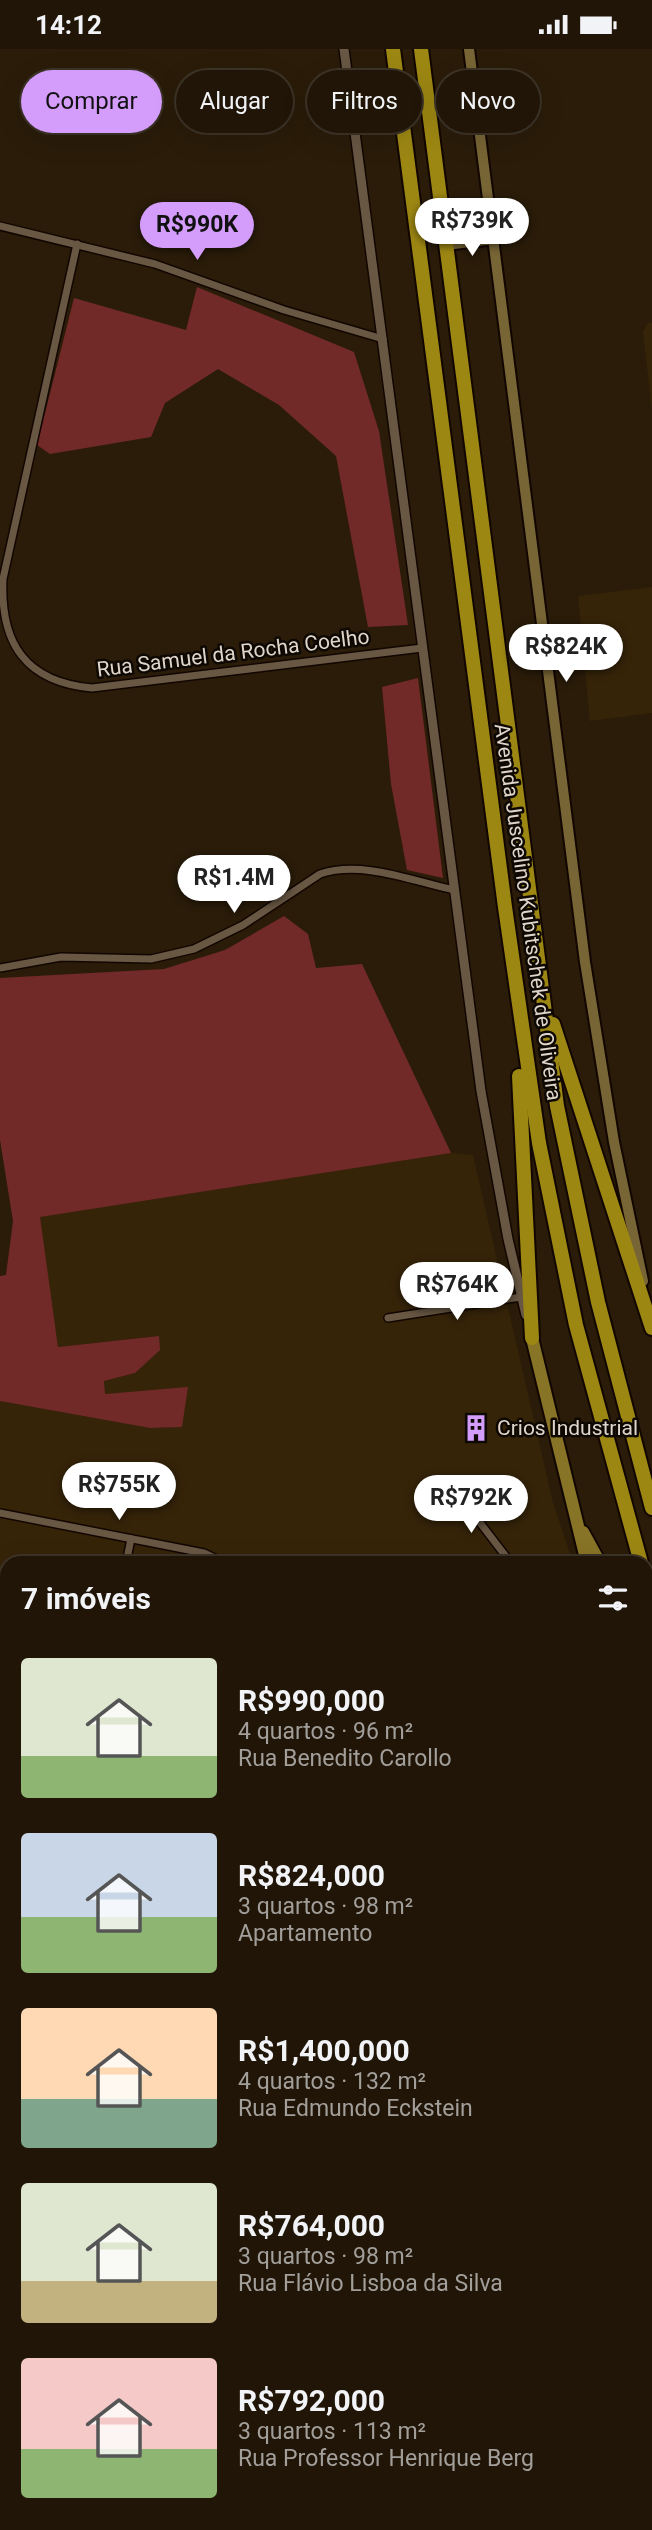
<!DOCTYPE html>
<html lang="pt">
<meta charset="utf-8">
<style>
body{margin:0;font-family:Roboto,sans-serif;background:#281e11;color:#f1f3f6;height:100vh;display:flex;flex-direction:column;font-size:26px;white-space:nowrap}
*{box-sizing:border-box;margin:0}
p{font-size:23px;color:#a29f9b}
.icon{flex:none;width:38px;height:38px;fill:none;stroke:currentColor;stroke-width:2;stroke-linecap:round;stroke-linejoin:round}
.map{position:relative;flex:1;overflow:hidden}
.panel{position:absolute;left:0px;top:1507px;width:653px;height:975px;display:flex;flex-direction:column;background:#201507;border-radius:21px 21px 0 0;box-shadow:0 7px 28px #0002,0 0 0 2px #3d3428}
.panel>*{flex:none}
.hud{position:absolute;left:21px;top:21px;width:611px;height:63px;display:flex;gap:14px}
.price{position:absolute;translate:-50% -60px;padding:0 16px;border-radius:24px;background:#fff;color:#222;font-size:23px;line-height:46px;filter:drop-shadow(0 2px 4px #0008)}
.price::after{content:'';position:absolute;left:50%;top:42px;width:21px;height:16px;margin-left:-10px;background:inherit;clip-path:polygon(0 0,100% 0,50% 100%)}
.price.selected{background:#d49cfb;color:#111}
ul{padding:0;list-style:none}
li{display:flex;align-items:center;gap:21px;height:175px;padding:0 21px}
li span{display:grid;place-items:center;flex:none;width:196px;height:140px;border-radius:7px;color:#555}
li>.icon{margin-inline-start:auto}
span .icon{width:84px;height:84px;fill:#fffc;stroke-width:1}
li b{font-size:30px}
h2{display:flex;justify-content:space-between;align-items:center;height:84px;padding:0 21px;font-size:30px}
.tag{padding:0 24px;border-radius:32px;background:#201507;box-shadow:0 7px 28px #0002,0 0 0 2px #3d3428;font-size:24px;line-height:63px}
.tag.selected{background:#d49cfb;color:#111}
.status{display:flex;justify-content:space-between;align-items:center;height:49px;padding:0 35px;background:#201507;direction:ltr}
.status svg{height:19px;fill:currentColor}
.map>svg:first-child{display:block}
</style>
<div class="status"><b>14:12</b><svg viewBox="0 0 49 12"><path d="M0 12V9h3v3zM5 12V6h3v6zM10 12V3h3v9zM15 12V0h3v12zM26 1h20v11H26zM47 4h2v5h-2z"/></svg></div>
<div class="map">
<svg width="652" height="2481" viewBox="0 0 652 2481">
<rect width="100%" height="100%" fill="#2a1c09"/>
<g fill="#362409">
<path d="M648,274h4v87l-9,-78z"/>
<path d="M652,538v126l-62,8 -12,-125z"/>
<path d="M451,1104l22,2 80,348 20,60h-566v278l-7,3v-443l150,27 31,-1 6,-39 -82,6 -1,-13 31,-8 24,-37 -101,11 -19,-130z"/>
<path d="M646,1701l6,16v764h-652v-313l7,-2v308h639z"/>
</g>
<g fill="#722a29">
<path d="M197,238l157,65 25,79 29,194 -40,2 -32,-171 -57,-51 -61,-36 -53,34 -14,34 -101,17 -13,-9 37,-147 112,32z"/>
<path d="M418,629l25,200 -36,-8 -16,-86 -9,-97z"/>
<path d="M284,867l24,18 8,34 46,-4 89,189 -411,64 18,130 101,-11 1,14 -25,23 -31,8 1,13 83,-7 -6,40 -32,1 -150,-27v-125l6,-1 7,-54 -13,-81v-162l164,-9 61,-19z"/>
<path d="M7,1824v535l-7,3v-535z"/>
</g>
<path fill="#040800" stroke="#46463d" stroke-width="2" d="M0,1849l7,5v59l-7,-13z"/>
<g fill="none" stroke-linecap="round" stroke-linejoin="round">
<defs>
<g id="minor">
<path d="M0,177l155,38 129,46 99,29"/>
<path d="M77,195l-74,335c-3,65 23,103 89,109l330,-40"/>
<path d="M0,919l61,-11 90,2 43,-10 49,-24 77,-51c42,-14 92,7 134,16"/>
<path d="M388,1269l133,-21"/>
<path d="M454,1440l57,74"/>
<path d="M0,1464l204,40 21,10"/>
<path d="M126,1514l5,-24"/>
</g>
<path id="tertiary" d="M344,0l137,1042 27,148 18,76"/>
<g id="secondary">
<path d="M469,0l116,913 29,180 29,139"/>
<path d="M446,196l48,-6"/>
<path d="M0,1815l7,-3"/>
</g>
<g id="primary">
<path d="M532,1289l55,225"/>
<path d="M583,1483l17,31"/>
<path d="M646,1577l6,-1"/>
<path d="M646,1594h6"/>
<path d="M646,1648l6,24"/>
<path d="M646,1673l6,14"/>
</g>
<g id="motorway">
<path d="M393,0l112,858 34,236 37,182 65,238"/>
<path d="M421,0l136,1057 41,196 54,206"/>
<path d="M553,975l99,304"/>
<path d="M519,1027l13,262"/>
<path d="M646,1530l6,20"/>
</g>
</defs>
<use href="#minor" stroke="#120600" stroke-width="10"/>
<use href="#tertiary" stroke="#120600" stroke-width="12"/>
<use href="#secondary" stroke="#120600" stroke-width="14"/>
<use href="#primary" stroke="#120600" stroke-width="16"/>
<use href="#motorway" stroke="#120600" stroke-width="18"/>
<use href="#minor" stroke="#685743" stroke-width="7"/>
<use href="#tertiary" stroke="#685743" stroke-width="9"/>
<use href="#secondary" stroke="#786535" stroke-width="10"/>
<use href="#primary" stroke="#887426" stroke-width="12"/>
<use href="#motorway" stroke="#9d8713" stroke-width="14"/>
</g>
<defs>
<symbol id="building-bare" viewBox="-9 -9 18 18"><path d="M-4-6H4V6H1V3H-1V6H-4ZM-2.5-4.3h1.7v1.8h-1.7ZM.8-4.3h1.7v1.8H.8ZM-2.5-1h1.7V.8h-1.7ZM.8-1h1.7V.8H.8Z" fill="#d49cfb" stroke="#0e0803" stroke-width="2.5" paint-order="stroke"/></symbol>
</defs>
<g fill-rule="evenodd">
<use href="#building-bare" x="457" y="1360" width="38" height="38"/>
</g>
<g text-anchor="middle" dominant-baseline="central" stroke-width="5" stroke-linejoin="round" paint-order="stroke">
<g font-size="21" fill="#dfd5ca" stroke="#0e0803">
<text transform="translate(233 604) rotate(-7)">Rua Samuel da Rocha Coelho</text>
<text transform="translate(528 863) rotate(82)">Avenida Juscelino Kubitschek de Oliveira</text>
</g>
<g font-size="21" fill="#dfd5ca" stroke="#0e0803" text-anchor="start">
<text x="497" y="1379">Crios Industrial</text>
</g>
</g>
</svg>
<b class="price" style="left:472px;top:209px">R$739K</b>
<b class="price selected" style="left:197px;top:213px">R$990K</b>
<b class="price" style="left:566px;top:635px">R$824K</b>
<b class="price" style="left:234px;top:866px">R$1.4M</b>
<b class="price" style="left:457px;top:1273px">R$764K</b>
<b class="price" style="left:119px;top:1473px">R$755K</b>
<b class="price" style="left:471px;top:1486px">R$792K</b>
<div class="hud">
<a class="tag selected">Comprar</a>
<a class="tag">Alugar</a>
<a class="tag">Filtros</a>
<a class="tag">Novo</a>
</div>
<section class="panel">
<h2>7 imóveis<svg class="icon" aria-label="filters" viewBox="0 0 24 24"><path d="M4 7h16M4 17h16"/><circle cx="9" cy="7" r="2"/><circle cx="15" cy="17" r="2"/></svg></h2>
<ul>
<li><span style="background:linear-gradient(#dfe7d0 70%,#8fb573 0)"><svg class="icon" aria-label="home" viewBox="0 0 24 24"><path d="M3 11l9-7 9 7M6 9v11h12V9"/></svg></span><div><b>R$990,000</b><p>4 quartos · 96 m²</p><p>Rua Benedito Carollo</p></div></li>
<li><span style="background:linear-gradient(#c9d6e8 60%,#8fb573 0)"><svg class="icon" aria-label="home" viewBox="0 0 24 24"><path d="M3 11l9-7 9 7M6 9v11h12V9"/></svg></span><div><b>R$824,000</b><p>3 quartos · 98 m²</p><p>Apartamento</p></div></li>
<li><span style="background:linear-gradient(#ffd9b3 65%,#7fa58c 0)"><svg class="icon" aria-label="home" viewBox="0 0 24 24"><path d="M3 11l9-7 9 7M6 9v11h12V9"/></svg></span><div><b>R$1,400,000</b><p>4 quartos · 132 m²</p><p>Rua Edmundo Eckstein</p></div></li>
<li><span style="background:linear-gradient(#dfe7d0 70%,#c2b280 0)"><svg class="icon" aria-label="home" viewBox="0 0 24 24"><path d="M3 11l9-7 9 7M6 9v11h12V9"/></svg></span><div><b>R$764,000</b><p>3 quartos · 98 m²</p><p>Rua Flávio Lisboa da Silva</p></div></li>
<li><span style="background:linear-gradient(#f6c9c9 65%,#8fb573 0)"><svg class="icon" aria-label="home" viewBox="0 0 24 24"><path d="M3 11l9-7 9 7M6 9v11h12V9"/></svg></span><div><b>R$792,000</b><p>3 quartos · 113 m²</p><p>Rua Professor Henrique Berg</p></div></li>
</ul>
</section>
</div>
